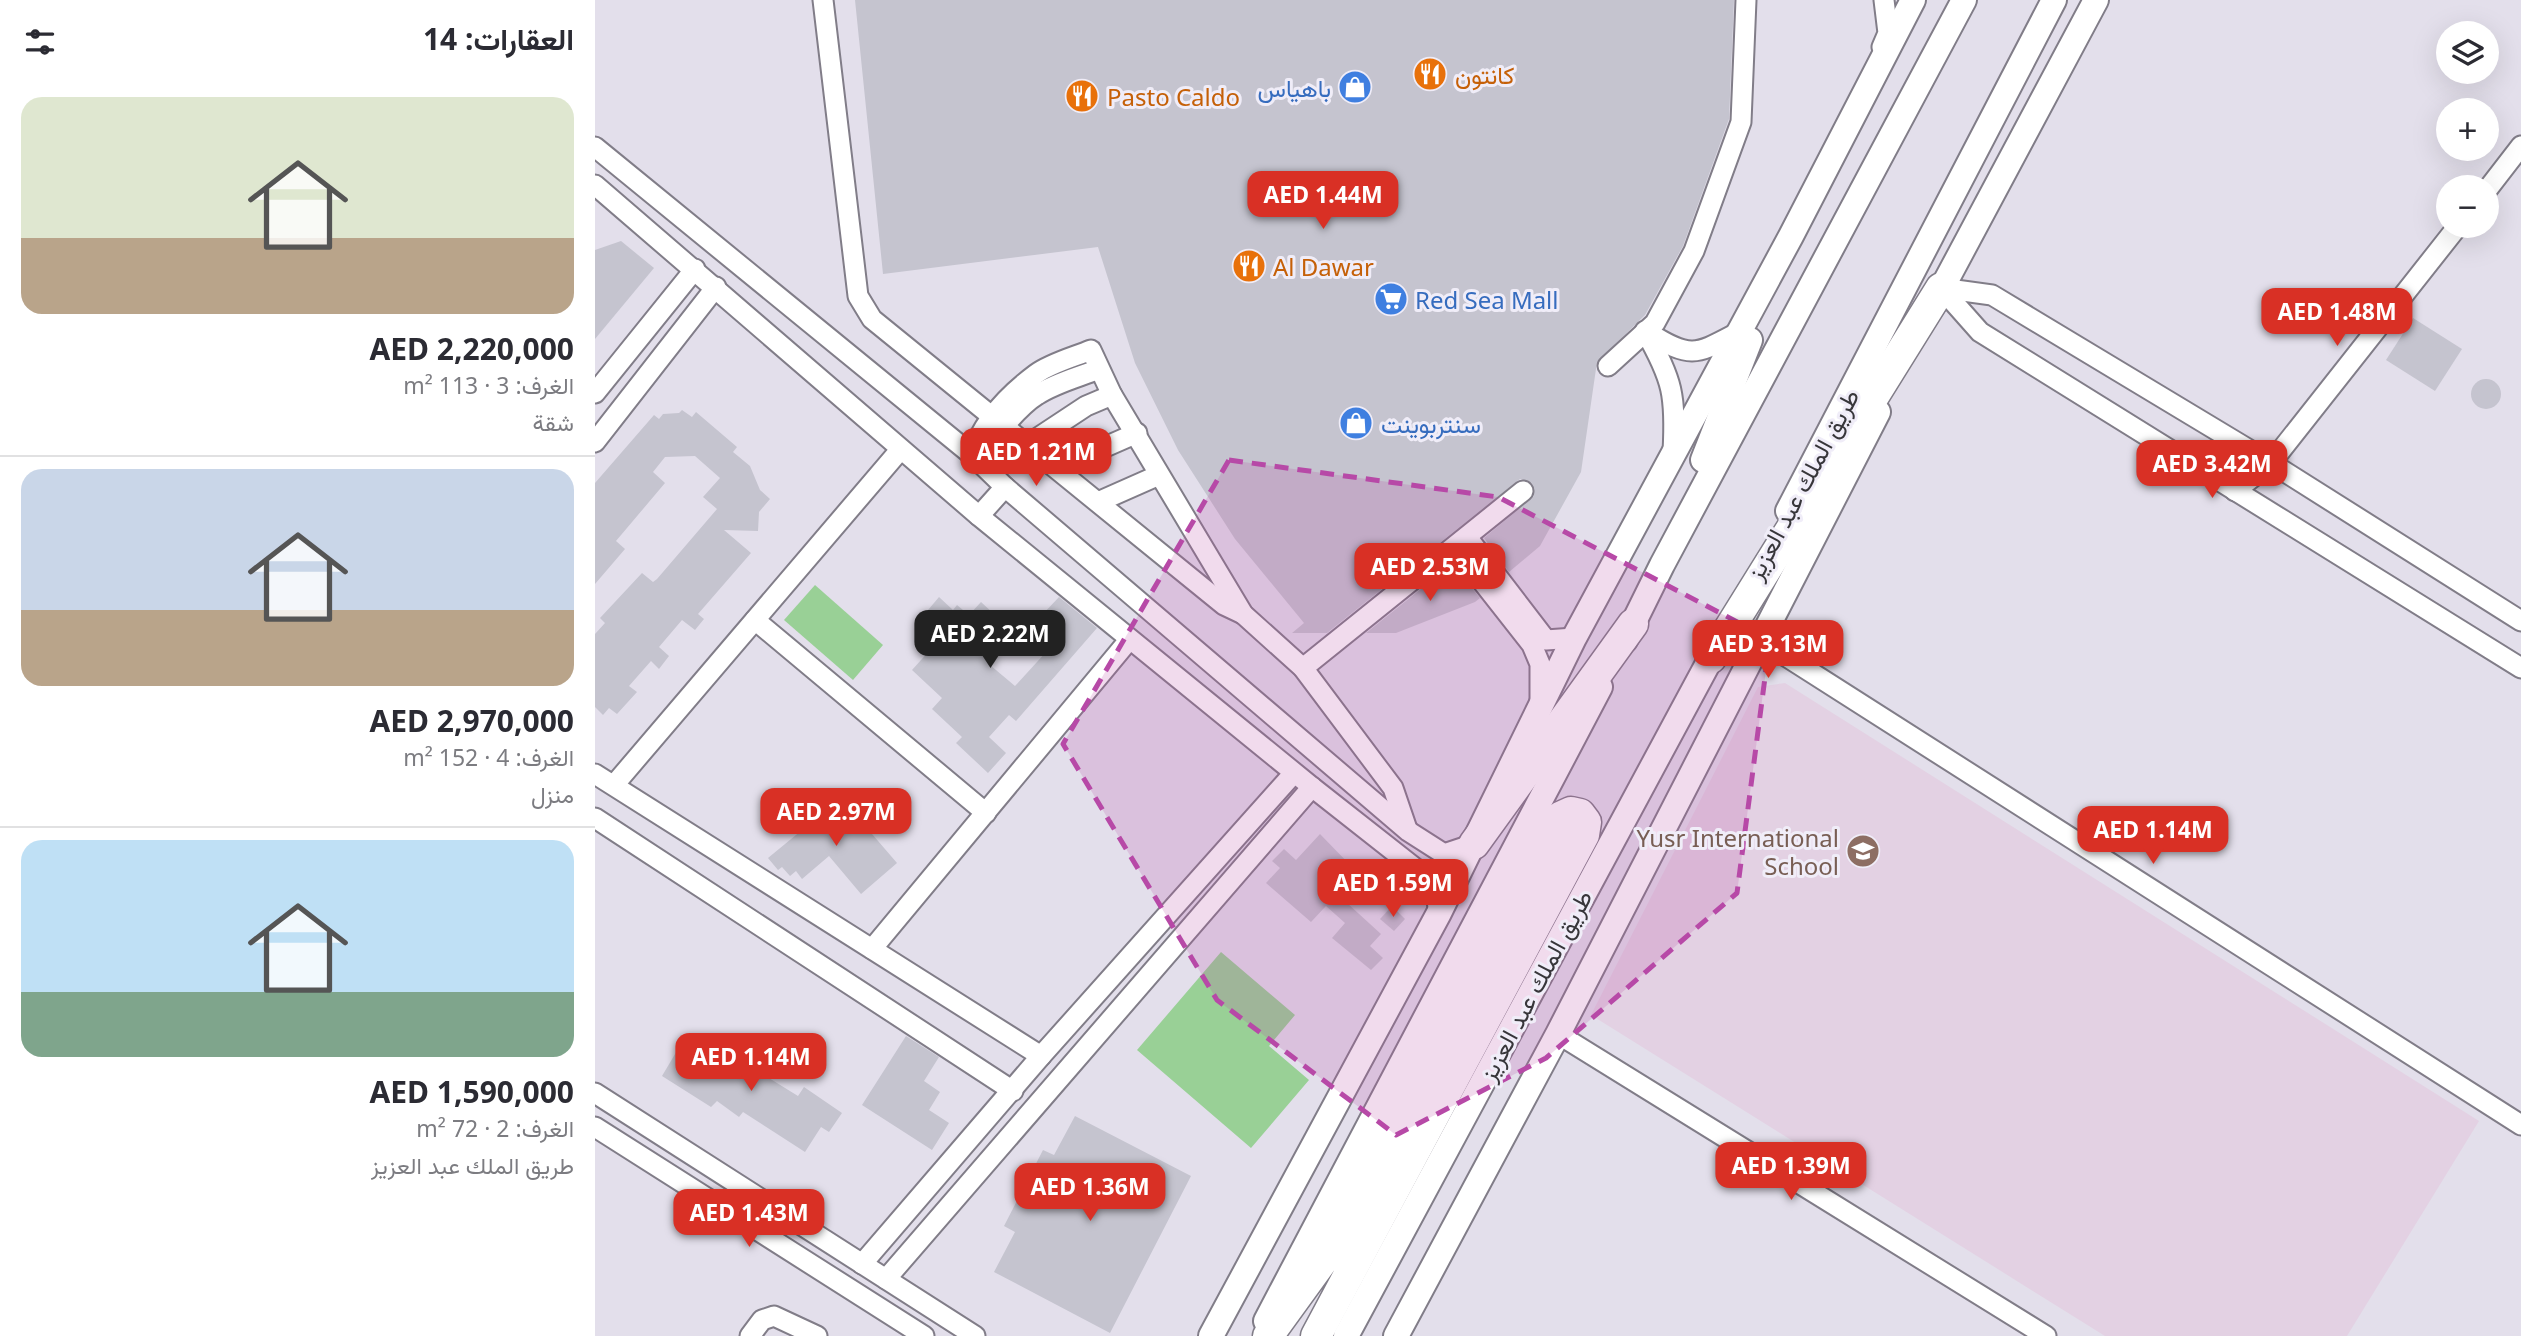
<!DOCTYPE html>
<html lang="ar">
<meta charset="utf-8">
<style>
body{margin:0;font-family:"Noto Sans",Vazirmatn,sans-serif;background:#f2f2f3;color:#2b2b33;direction:rtl;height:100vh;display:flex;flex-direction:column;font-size:26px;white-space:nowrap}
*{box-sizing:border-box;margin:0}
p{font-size:23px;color:#7c7c81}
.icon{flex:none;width:38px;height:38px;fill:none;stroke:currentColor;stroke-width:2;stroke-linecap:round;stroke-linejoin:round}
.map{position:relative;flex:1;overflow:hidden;direction:ltr}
.side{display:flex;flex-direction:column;background:#fff;width:595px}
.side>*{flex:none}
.tools{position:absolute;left:1841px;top:21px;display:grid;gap:14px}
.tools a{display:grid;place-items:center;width:63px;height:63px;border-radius:50%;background:#fff;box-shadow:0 7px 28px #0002;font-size:35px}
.price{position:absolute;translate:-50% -60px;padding:0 16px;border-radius:14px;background:#d93025;color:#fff;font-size:23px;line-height:46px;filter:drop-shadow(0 2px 4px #0008)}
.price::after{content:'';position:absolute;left:50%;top:42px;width:21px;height:16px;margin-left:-10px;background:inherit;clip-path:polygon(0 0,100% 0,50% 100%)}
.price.selected{background:#222;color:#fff}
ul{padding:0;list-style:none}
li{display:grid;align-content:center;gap:14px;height:371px;padding:0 21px}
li+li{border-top:2px solid #e1e1e2}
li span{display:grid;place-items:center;height:217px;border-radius:21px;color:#555}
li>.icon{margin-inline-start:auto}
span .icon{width:126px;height:126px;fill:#fffc;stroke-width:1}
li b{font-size:30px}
h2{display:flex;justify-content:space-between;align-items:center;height:84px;padding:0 21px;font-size:30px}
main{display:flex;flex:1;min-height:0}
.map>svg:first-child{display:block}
</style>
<main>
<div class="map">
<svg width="1926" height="1336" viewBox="0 0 1926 1336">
<rect width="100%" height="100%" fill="#e3dfeb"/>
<path fill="#e3d1e3" d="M1190,683l694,438 -132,215h-242l-514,-321 167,-328z"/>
<g fill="#99d096">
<path d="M220,585l68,60 -30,35 -69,-60z"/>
<path d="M626,952l74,63 -26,31 40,34 -58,68 -114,-98z"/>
</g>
<path fill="#50c5cf" d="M765,859l12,1 17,21 -16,21 -25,-24 7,-8 -6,-5z"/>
<g fill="#c5c4cf">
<path d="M260,0h879l-5,119 -46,127 -38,69 -48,47 -16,110 -41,74 -31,26 -25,-34 50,-42 -2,-13 -12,-4 -193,154h-35l12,-10 -69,-84 -57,-89 -43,-87 -37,-116 -215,27z"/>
<path d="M26,241l33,27 -59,71v-89z"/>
<path d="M1818,318l49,31 -27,42 -49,-31z"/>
<circle cx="1891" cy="394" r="15"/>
<path d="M87,410l10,7 4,-5 41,35 -4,5 17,14 10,24 10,9 -11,13 -1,19 -34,-1 27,23 -53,61 6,5 -9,11 -13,-10 -23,27 10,9 -10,13 -8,-8 -22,25 8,6 -20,22 -8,-6 -6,7 -8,-8v-73l10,-11 -5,-5 42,-45 11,9 4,-3 60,-70 -14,-12 17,-19 -25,-22 -30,1 -12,15 12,11 -49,58 9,8 -30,35v-101l59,-68 5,4 4,-5 16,-1z"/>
<path d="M857,564l28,34 -5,4 -79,31h-30z"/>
<path d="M344,597l14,13 4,-5 12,10 12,-13 26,24 -18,20 10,9 -9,10 25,21 32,-35 -21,-19 33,-35 38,31 -81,93 -7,-6 -20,22 17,16 -18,20 -32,-30 6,-6 -30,-28 10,-11 -30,-28 19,-21 -14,-12 13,-15 -7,-6z"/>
<path d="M246,798l56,65 -36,31 -32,-38 -27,23 -6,-8 -6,5 -8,-9 -4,3 -10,-12z"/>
<path d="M725,834l35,36 -20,22 46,42 -11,12 13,12 -12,12 -39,-32 13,-15 -19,-17 -15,16 -45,-39 14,-15 -8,-7 12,-12 12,11z"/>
<path d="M797,906l13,13 -11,12 -14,-12z"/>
<path d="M311,1036l33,21 -15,24 16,11 -11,18 20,13 -17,27 -70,-45z"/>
<path d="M86,1044l21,12 50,-10 -2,8 19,12 -5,9 34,21 6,-9 38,26 -13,19 -8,-5 -16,25 -62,-40 -4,5 -22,-16 -6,6 -49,-31z"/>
<path d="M480,1116l116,60 -81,157 -116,-61 21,-40 -11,-6 39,-76 11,5z"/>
</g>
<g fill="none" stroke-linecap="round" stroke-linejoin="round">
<defs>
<g id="minor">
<path d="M228,0l35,296 14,23 352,286 19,9"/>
<path d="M1287,47l6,-14 -4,-33"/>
<path d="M0,147l377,308 33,32 403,344 36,23 30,-10"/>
<path d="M0,185l384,331 333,271 122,96 5,30"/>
<path d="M1892,190l34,-44"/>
<path d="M1346,288l39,44 541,336"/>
<path d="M1346,288l51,7 279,168 250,158"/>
<path d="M1050,331c28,49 31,65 28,121"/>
<path d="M1054,333c43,27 48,21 90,-1"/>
<path d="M1013,366l47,-43 39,-72 47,-129 5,-122"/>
<path d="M0,393l100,-124"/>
<path d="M0,442l121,-155"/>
<path d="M432,445l59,-39 26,-11"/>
<path d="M377,455c10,-33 36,-60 64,-81 15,-11 38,-17 55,-24l21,45 131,219 60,54 90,120 14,41"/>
<path d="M377,455c26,-15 39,-44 65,-60 18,-12 42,-18 62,-26"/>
<path d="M462,468l80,-35"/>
<path d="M1640,491l36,-28 187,-237"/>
<path d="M503,502l61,-27"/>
<path d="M384,516l26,-29"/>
<path d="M872,537l79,103 28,-2"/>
<path d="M860,547l77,98 8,19v39"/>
<path d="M160,620l231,193"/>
<path d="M1167,641l759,484"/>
<path d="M708,668l220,-177"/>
<path d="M0,774l446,282"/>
<path d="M19,785l286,-335"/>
<path d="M0,818l418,273"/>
<path d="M277,949l257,-309"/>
<path d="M963,1034l488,302"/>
<path d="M0,1093l380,243"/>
<path d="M0,1127l329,209"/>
<path d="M267,1264l179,-208 253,-283"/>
<path d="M291,1279l426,-492"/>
<path d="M155,1336l12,-16 12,-4 43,20"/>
</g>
<g id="major">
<path d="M1338,305l163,-305"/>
<path d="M1108,460l47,-120"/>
<path d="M1193,511l266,-511"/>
<path d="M1030,640l37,-75 302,-565"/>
<path d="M671,1321l334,-634"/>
<path d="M616,1336l228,-423 135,-275 217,-402 122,-236"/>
<path d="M751,1336l373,-693"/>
<path d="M801,1336l162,-302 320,-622"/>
</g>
<g id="highway">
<path d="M1116,658l230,-370"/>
<path d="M879,844l159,-220"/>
<path d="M673,1336l71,-98 221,-421 11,-5 9,2 6,8 -2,13 -268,501"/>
</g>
</defs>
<use href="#minor" stroke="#817d88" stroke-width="23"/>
<use href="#major" stroke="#817d88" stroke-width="28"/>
<use href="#highway" stroke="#817d88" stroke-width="33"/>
<use href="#minor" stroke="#fff" stroke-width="19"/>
<use href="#major" stroke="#fff" stroke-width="24"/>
<use href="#highway" stroke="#fff" stroke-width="30"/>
</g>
<path fill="#b749a7" fill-opacity="0.2" stroke="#b749a7" stroke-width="5" stroke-dasharray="14 9" stroke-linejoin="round" d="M634,460l269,37 272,142 -33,254 -191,165 -150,77 -179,-135 -154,-256z"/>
<defs>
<symbol id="restaurant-disc" viewBox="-11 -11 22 22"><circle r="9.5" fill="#e8710a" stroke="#f0edf8"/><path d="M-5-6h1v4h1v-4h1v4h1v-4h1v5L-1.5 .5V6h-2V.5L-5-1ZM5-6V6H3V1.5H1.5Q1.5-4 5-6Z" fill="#fff"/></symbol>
<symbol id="shop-disc" viewBox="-11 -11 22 22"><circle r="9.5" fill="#3f7fe0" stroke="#f0edf8"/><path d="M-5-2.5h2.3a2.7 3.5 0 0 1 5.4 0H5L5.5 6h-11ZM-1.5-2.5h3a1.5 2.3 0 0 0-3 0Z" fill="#fff"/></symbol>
<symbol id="supermarket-disc" viewBox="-11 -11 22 22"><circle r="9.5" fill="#3f7fe0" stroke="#f0edf8"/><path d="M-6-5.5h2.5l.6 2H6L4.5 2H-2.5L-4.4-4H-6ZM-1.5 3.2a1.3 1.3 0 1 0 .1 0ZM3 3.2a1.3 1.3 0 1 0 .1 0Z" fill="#fff"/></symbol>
<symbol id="school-disc" viewBox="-11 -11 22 22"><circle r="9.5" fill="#8d6e63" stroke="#f0edf8"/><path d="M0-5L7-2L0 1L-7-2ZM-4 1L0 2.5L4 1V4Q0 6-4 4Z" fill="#fff"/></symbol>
</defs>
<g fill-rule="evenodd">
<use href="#restaurant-disc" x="816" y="55" width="38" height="38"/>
<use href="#shop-disc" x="741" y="68" width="38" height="38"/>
<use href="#restaurant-disc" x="468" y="77" width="38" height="38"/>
<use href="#restaurant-disc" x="635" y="247" width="38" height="38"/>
<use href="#supermarket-disc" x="777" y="280" width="38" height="38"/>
<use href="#shop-disc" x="742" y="404" width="38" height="38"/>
<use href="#school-disc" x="1249" y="832" width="38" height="38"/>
</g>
<g text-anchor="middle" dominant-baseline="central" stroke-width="6" stroke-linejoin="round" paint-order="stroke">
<g font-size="24" fill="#c56008" stroke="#f0edf8" text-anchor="start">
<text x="860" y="74">كانتون</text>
<text x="512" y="96">Pasto Caldo</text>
<text x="678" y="266">Al Dawar</text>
</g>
<g font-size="24" fill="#366cbe" stroke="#f0edf8" text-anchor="start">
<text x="736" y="87" text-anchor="end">باهياس</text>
<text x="820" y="299">Red Sea Mall</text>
<text x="786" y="423">سنتربوينت</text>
</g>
<g font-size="24" fill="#37363a" stroke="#f0edf8">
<text transform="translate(1207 484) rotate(-62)">طريق الملك عبد العزيز</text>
<text transform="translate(940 985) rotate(-62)">طريق الملك عبد العزيز</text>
</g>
<g font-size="24" fill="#785e54" stroke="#f0edf8" text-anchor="end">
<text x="1244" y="837">Yusr International<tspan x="1244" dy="28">School</tspan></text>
</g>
</g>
</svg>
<div class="tools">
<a><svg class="icon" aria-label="layers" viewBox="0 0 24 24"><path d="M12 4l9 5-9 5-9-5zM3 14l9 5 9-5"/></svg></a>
<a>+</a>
<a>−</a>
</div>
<b class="price" style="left:728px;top:231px">AED 1.44M</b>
<b class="price" style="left:1742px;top:348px">AED 1.48M</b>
<b class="price" style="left:441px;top:488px">AED 1.21M</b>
<b class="price" style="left:1617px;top:500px">AED 3.42M</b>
<b class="price" style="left:835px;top:603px">AED 2.53M</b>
<b class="price selected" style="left:395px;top:670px">AED 2.22M</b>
<b class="price" style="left:1173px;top:680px">AED 3.13M</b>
<b class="price" style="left:241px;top:848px">AED 2.97M</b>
<b class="price" style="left:1558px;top:866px">AED 1.14M</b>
<b class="price" style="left:798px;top:919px">AED 1.59M</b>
<b class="price" style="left:156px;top:1093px">AED 1.14M</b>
<b class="price" style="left:1196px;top:1202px">AED 1.39M</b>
<b class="price" style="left:495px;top:1223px">AED 1.36M</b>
<b class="price" style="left:154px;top:1249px">AED 1.43M</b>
</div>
<section class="side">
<h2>العقارات: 14<svg class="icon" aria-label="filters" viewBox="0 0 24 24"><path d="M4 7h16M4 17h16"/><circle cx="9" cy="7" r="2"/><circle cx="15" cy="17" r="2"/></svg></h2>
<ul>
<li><span style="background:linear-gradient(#dfe7d0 65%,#b9a48a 0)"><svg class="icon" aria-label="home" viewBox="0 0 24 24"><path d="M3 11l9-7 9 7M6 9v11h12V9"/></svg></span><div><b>AED 2,220,000</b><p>الغرف: 3 · 113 m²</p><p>شقة</p></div></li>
<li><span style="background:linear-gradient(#c9d6e8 65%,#b9a48a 0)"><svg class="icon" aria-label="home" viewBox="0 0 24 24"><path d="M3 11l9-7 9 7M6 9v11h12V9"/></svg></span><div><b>AED 2,970,000</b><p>الغرف: 4 · 152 m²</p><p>منزل</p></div></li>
<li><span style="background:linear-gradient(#bfe0f5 70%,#7fa58c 0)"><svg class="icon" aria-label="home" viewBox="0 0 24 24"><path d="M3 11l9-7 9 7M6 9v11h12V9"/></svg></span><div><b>AED 1,590,000</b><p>الغرف: 2 · 72 m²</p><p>طريق الملك عبد العزيز</p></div></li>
</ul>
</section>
</main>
